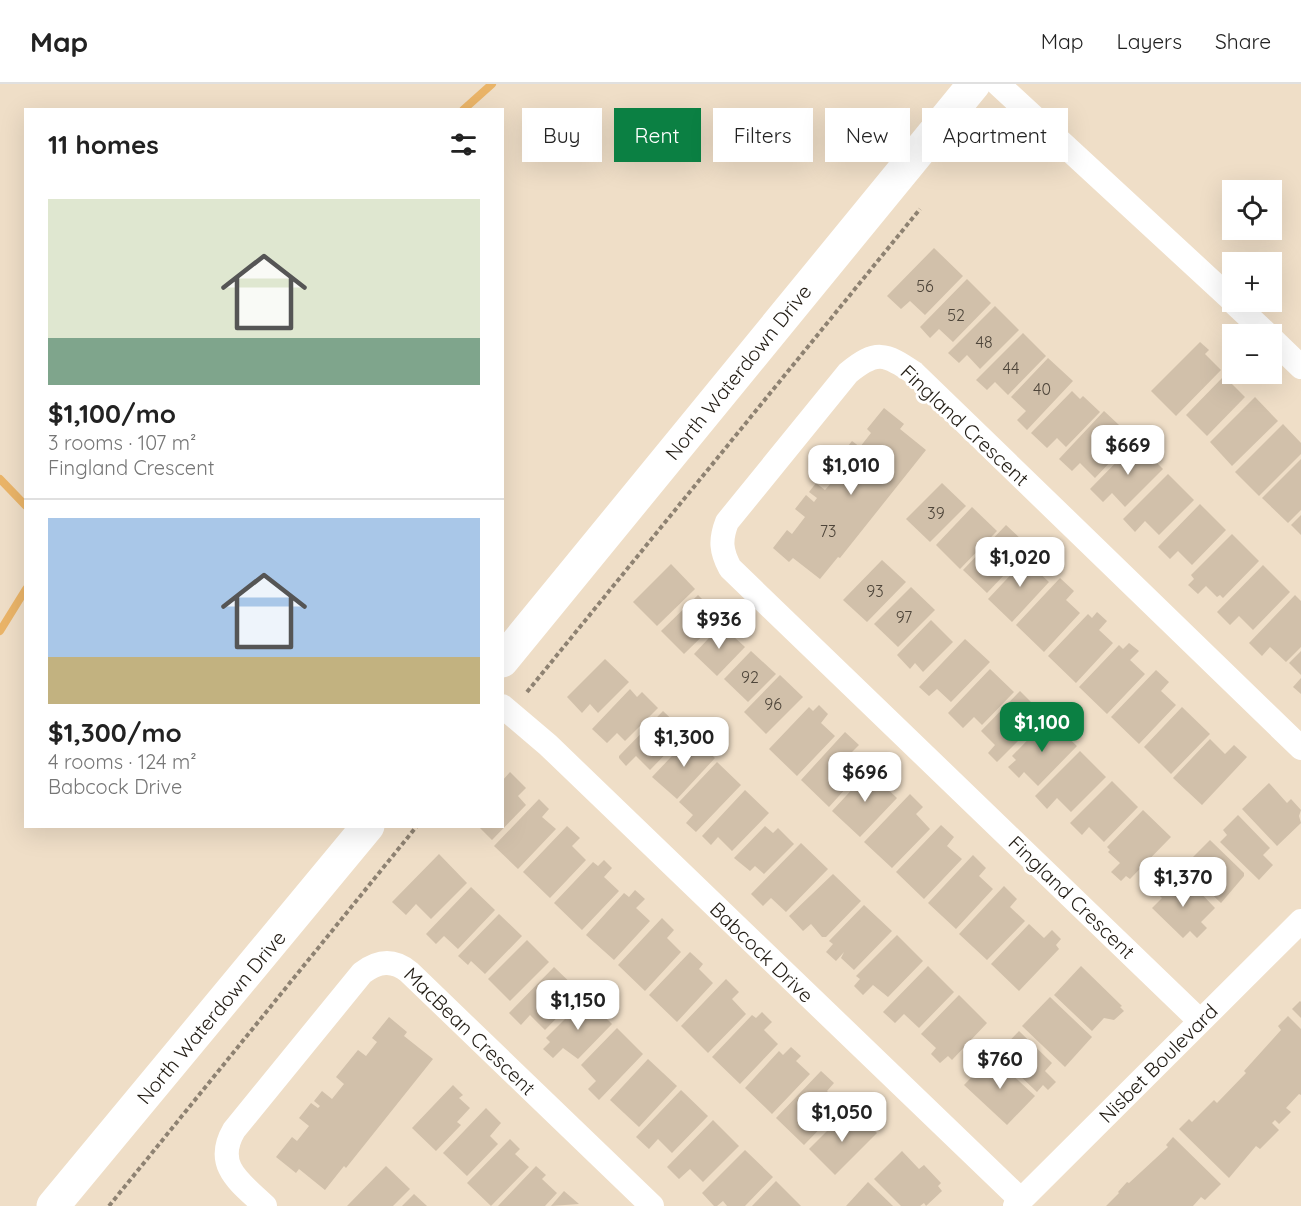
<!DOCTYPE html>
<meta charset="utf-8">
<style>
body{margin:0;font-family:Quicksand,sans-serif;background:#f2f2f2;color:#222;height:100vh;display:flex;flex-direction:column;font-size:22px;white-space:nowrap}
*{box-sizing:border-box;margin:0}
p{font-size:20px;color:#767676}
.icon{flex:none;width:33px;height:33px;fill:none;stroke:currentColor;stroke-width:2;stroke-linecap:round;stroke-linejoin:round}
.map{position:relative;flex:1;overflow:hidden}
.drawer{position:absolute;left:24px;top:24px;width:480px;height:720px;display:flex;flex-direction:column;background:#fff;border-radius:0px;box-shadow:0 6px 24px #0002}
.drawer>*{flex:none}
.hud{position:absolute;left:522px;top:24px;width:570px;height:54px;display:flex;gap:12px}
.buttons{position:absolute;left:1222px;top:96px;display:grid;gap:12px}
.buttons a{display:grid;place-items:center;width:60px;height:60px;border-radius:0px;background:#fff;box-shadow:0 6px 24px #0002;font-size:30px}
.price{position:absolute;translate:-50% -51px;padding:0 14px;border-radius:12px;background:#fff;color:#222;font-size:20px;line-height:39px;filter:drop-shadow(0 2px 3px #0008)}
.price::after{content:'';position:absolute;left:50%;top:36px;width:18px;height:14px;margin-left:-9px;background:inherit;clip-path:polygon(0 0,100% 0,50% 100%)}
.price.on{background:#0b8043;color:#fff}
ul{padding:0;list-style:none}
li{display:grid;align-content:center;gap:12px;height:318px;padding:0 24px}
li+li{border-top:2px solid #e0e0e0}
li span{display:grid;place-items:center;height:186px;border-radius:0px;color:#555}
li>.icon{margin-inline-start:auto}
span .icon{width:108px;height:108px;fill:#fffc;stroke-width:1}
li b{font-size:26px}
h2{display:flex;justify-content:space-between;align-items:center;height:72px;padding:0 24px;font-size:26px}
.pill{padding:0 21px;border-radius:0px;background:#fff;box-shadow:0 6px 24px #0002;font-size:21px;line-height:54px}
.pill.on{background:#0b8043;color:#fff}
header{display:flex;align-items:center;gap:36px;box-sizing:border-box;height:84px;padding:0 30px;background:#fff;border-bottom:2px solid #e0e0e0}
header strong{font-size:28px}
nav{display:flex;gap:33px;margin-inline-start:auto;font-size:21px}
.map>svg:first-child{display:block}
</style>
<header>
<strong>Map</strong>
<nav><a>Map</a><a>Layers</a><a>Share</a></nav>
</header>
<div class="map">
<svg width="1301" height="1122" viewBox="0 0 1301 1122">
<rect width="100%" height="100%" fill="#efdec7"/>
<g fill="none" stroke-linecap="round" stroke-linejoin="round">
<g stroke="#eab468" stroke-width="8">
<path d="M463,26l29,-26"/>
<path d="M0,395l26,27"/>
<path d="M0,547l26,-42"/>
</g>
</g>
<g fill="#d1c0aa">
<path d="M934,164l29,28 -38,39 -15,-14 -9,8 -14,-13z"/>
<path d="M967,195l24,24 -38,39 -14,-13 -9,9 -10,-11z"/>
<path d="M995,222l24,24 -39,39 -13,-14 -8,8 -11,-10z"/>
<path d="M1023,249l23,23 -38,39 -13,-13 -8,8 -11,-10z"/>
<path d="M1200,258l9,8 -4,4 16,16 -45,46 -25,-25z"/>
<path d="M1048,274l25,23 -46,49 -10,-10 9,-9 -15,-14z"/>
<path d="M1224,292l21,21 -38,39 -21,-21z"/>
<path d="M1072,307l8,8 3,-3 17,16 -34,35 -9,-9 -10,10 -16,-15z"/>
<path d="M1255,313l23,24 -46,45 -22,-24z"/>
<path d="M884,324l20,16 -4,5 26,21 -86,108 -2,-1 -18,22 -27,-21 -4,4 -16,-14 14,-18 5,4 13,-17 -10,-8 11,-14 8,7 3,-4 -8,-6 7,-9 9,7 13,-15 -8,-6 22,-28 8,6 11,-14 -4,-4z"/>
<path d="M1104,327l29,27 -38,40 -15,-15 -8,8 -13,-12z"/>
<path d="M1283,340l18,19v11l-42,42 -24,-24z"/>
<path d="M1136,358l27,27 -38,38 -13,-14 -9,9 -13,-13z"/>
<path d="M1301,375v51l-13,13 -26,-25z"/>
<path d="M1168,390l26,26 -35,35 -14,-14 -10,11 -12,-13z"/>
<path d="M942,399l24,23 -36,36 -24,-23z"/>
<path d="M1200,420l26,26 -34,35 -14,-14 -8,8 -12,-12z"/>
<path d="M972,423l25,24 -37,38 -24,-24z"/>
<path d="M1301,431v20l-10,-10z"/>
<path d="M1006,441l16,15 -9,10 8,7 -34,36 -24,-23z"/>
<path d="M1232,450l27,27 -36,37 -3,-3 -3,2 -11,-11 -8,8 -10,-9 6,-6 -3,-4z"/>
<path d="M1033,467l10,10 -8,8 14,13 -37,40 -24,-23z"/>
<path d="M882,476l24,22 -39,40 -24,-22z"/>
<path d="M671,480l24,25 -38,37 -24,-24z"/>
<path d="M1263,481l27,27 -37,38 -14,-14 -9,9 -13,-13z"/>
<path d="M1060,494l14,13 -8,9 14,13 -36,39 -28,-27z"/>
<path d="M911,503l24,23 -37,37 -24,-23z"/>
<path d="M698,511l23,23 -37,36 -23,-23z"/>
<path d="M1295,511l6,6v46l-15,15 -16,-15 -8,9 -13,-13z"/>
<path d="M1097,528l10,9 -8,9 14,13 -37,40 -28,-27 40,-42 4,4z"/>
<path d="M931,536l22,22 -30,30 -8,-9 -5,6 -13,-14z"/>
<path d="M721,541l24,22 -28,29 -23,-22z"/>
<path d="M965,555l25,23 -39,40 -14,-13 -8,7 -10,-9z"/>
<path d="M1129,559l10,8 -9,9 15,14 -38,40 -28,-27 40,-42 4,4z"/>
<path d="M751,567l25,23 -28,28 -24,-23z"/>
<path d="M1301,567v24l-12,-12z"/>
<path d="M605,575l24,23 -31,31 -8,-9 -8,9 -15,-16z"/>
<path d="M990,585l24,23 -32,33 -8,-8 -11,11 -15,-15z"/>
<path d="M1156,586l13,12 -8,9 15,14 -37,39 -28,-27z"/>
<path d="M780,591l23,22 -37,37 -22,-22z"/>
<path d="M1301,594v16l-8,-7z"/>
<path d="M630,605l7,8 5,-5 16,16 -33,33 -8,-8 -10,10 -15,-14z"/>
<path d="M1020,607l24,24 -47,47 -9,-9 7,-8 -14,-14z"/>
<path d="M819,621l9,9 -7,9 14,13 -38,40 -28,-27 40,-42 4,4z"/>
<path d="M1182,623l28,27 -39,40 -27,-27z"/>
<path d="M663,627l23,22 -36,37 -14,-14 -10,10 -7,-8v-2z"/>
<path d="M1048,635l29,27 -39,40 -14,-14 -5,6 -11,-11 8,-7 -4,-4z"/>
<path d="M845,648l14,13 -8,8 14,14 -36,40 -28,-27z"/>
<path d="M691,652l24,22 -38,41 -25,-22z"/>
<path d="M1210,655l15,15 9,-9 13,12 -45,48 -29,-27z"/>
<path d="M1080,667l26,26 -35,35 -14,-14 -10,11 -12,-13z"/>
<path d="M717,678l24,23 -45,47 -10,-9 7,-8 -14,-13z"/>
<path d="M873,683l14,13 -5,4 15,14 -37,39 -28,-26z"/>
<path d="M510,688l16,16 -8,8 8,9 -34,35 -14,-14h24v-45z"/>
<path d="M1112,697l26,26 -34,35 -15,-15 -7,8 -12,-12z"/>
<path d="M1269,699l18,20 4,-4 10,11 -2,6 2,7 -24,23 -35,-37z"/>
<path d="M745,706l24,23 -37,38 -14,-14 -7,8 -9,-9z"/>
<path d="M910,710l13,13 -7,7 14,15 -38,39 -28,-26z"/>
<path d="M539,715l10,10 -7,8 14,12 -38,40 -24,-23z"/>
<path d="M1143,726l28,27 -41,42 -4,-3 -5,5 -10,-9 9,-9 -12,-11 2,-2 -3,-3z"/>
<path d="M1238,731l32,33 -7,7 10,10 -14,15 -39,-38 7,-7 -4,-5z"/>
<path d="M941,741l13,12 -7,9 15,13 -38,40 -28,-27z"/>
<path d="M567,742l13,12 -8,8 14,14 -36,38 -27,-26z"/>
<path d="M765,742l8,7 5,-5 16,16 -30,30 -9,-8 -5,5 -16,-13z"/>
<path d="M1210,756l34,33v3l-23,27 -38,-36z"/>
<path d="M801,759l27,26 -42,43 -15,-14 -8,8 -12,-12z"/>
<path d="M439,770l28,29 -36,36 -15,-15 -10,11 -14,-13z"/>
<path d="M973,771l13,13 -7,8 14,13 -37,40 -28,-26z"/>
<path d="M604,776l8,8 -8,9 15,14 -37,39 -28,-27 39,-41 5,4z"/>
<path d="M833,790l28,27 -35,36h-4l-11,-13 -8,7 -14,-15z"/>
<path d="M1172,792l12,12 6,-6 25,26 -14,14 6,6 -10,10 -7,-7 -7,7 -31,-30 10,-10 -6,-6z"/>
<path d="M1004,802l13,13 -7,8 15,14 -38,39 -28,-26z"/>
<path d="M471,803l24,23 -37,39 -14,-13 -8,8 -10,-10z"/>
<path d="M635,806l10,9 -9,9 14,13 -36,39 -28,-25 38,-42 5,4z"/>
<path d="M864,821l28,26 -38,39 -13,-12 3,-6 -8,9 -10,-9 7,-8 -4,-3z"/>
<path d="M499,830l23,22 -37,38 -14,-13 -3,4 -10,-9z"/>
<path d="M662,834l12,12 -7,8 14,14 -36,39 -27,-26z"/>
<path d="M1029,840l15,14 8,-8 9,9 -5,6 3,4 -40,42 -28,-27z"/>
<path d="M897,851l26,26 -35,36 -15,-12 -10,10 -9,-9 6,-7 -4,-3z"/>
<path d="M527,856l22,22 -39,39 -22,-22z"/>
<path d="M690,868l13,12 -4,5 14,14 -36,39 -28,-27z"/>
<path d="M928,882l26,26 -35,36 -15,-14 -9,9 -12,-11z"/>
<path d="M1081,882l41,40 -2,1 4,4 -10,9 -10,-2 -12,13 -38,-36z"/>
<path d="M554,883l27,26 -36,37 -15,-15 -9,10 -12,-12z"/>
<path d="M726,895l13,13 -7,7 14,15 -38,39 -27,-27z"/>
<path d="M959,911l28,28 -35,37 -4,-4 -8,7 -9,-9 5,-6 -15,-14z"/>
<path d="M1050,913l42,40 -27,30 -43,-41z"/>
<path d="M586,914l26,26 -34,35 -15,-11 -10,10 -10,-9 7,-7 -4,-4z"/>
<path d="M1300,917l1,1v16l-9,-9z"/>
<path d="M762,928l10,10 -8,8 14,14 -38,40 -28,-27 40,-42 4,3z"/>
<path d="M1288,932l13,13v66l-2,-1 -13,14 5,4 -12,12 -4,-4 -3,3 7,7 -19,19 -4,-3 -27,32 -50,-49 10,-10 3,3 22,-22 3,3 29,-30 -2,-2 37,-41 -3,-4z"/>
<path d="M389,933l18,15 -3,4 29,23 -87,109 -2,-2 -19,24 -26,-21 -3,4 -20,-16 16,-20 5,4 12,-15 -10,-8 12,-15 7,5 2,-2 -6,-5 8,-10 10,8 12,-15 -8,-7 22,-27 8,6 11,-14 -5,-4z"/>
<path d="M617,944l26,26 -44,46 -11,-11 8,-8 -15,-16z"/>
<path d="M1019,947l33,32 -7,8 11,11 -8,8 -5,-5 -6,7 -40,-38z"/>
<path d="M791,963l10,9 -5,5 14,13 -38,40 -27,-26 34,-37 4,4z"/>
<path d="M992,972l43,40 -28,29 -43,-40z"/>
<path d="M648,975l29,27 -38,41 -29,-27z"/>
<path d="M821,987l13,12 -7,8 15,15 -38,39 -28,-27z"/>
<path d="M453,1001l10,10 -4,3 11,10 -13,14 4,3 -25,26 -24,-23z"/>
<path d="M681,1006l27,26 -36,37 -14,-14 -9,10 -13,-12z"/>
<path d="M486,1024l15,15 -11,13 8,8 -31,32 -24,-23z"/>
<path d="M846,1028l14,14 5,-5 12,12 -42,42 -26,-26z"/>
<path d="M713,1036l26,26 -36,36 -13,-13 -11,10 -12,-12z"/>
<path d="M1173,1053l48,47 -16,16 -4,-3 -8,9h-87l13,-13 -1,-1 9,-10 2,1 39,-36 -2,-2z"/>
<path d="M510,1055l10,10 -5,5 14,13 -38,39 -24,-23z"/>
<path d="M745,1066l28,27 -28,29h-18l-4,-5 -6,5h-3l-12,-13z"/>
<path d="M902,1067l17,18 5,-4 17,18 -3,3 4,5 -16,15 -2,-3 -4,3h-19l-27,-27z"/>
<path d="M386,1082l24,23 -17,17h-46z"/>
<path d="M536,1082l10,9 -4,4 15,14 -12,13h-47z"/>
<path d="M776,1097l25,25h-49z"/>
<path d="M868,1098l25,24h-47z"/>
<path d="M564,1107l15,13 -28,2z"/>
<path d="M414,1110l13,12h-25z"/>
</g>
<g fill="none" stroke-linecap="round" stroke-linejoin="round">
<g stroke="#8e8272" stroke-width="4" stroke-dasharray="4.5 3" stroke-linecap="butt">
<path d="M527,608l393,-483"/>
<path d="M109,1122l308,-380"/>
</g>
<g stroke="#fff" stroke-width="24">
<path d="M998,0l235,217"/>
<path d="M1233,218l34,32"/>
<path d="M1272,255l29,28"/>
<path d="M502,622l46,39 473,455"/>
<path d="M1200,937l-470,-453c-9,-17 -10,-28 -3,-46l121,-149c28,-23 37,-20 66,0l387,375"/>
<path d="M265,1122c-24,-23 -52,-40 -31,-76l128,-157c16,-12 31,-14 47,-1l243,234"/>
<path d="M1015,1122l286,-285"/>
</g>
<g stroke="#fff" stroke-width="33">
<path d="M502,577l472,-577"/>
<path d="M53,1122l315,-380"/>
</g>
</g>
<g text-anchor="middle" dominant-baseline="central" stroke-width="6" stroke-linejoin="round" paint-order="stroke">
<g font-size="16" fill="#4e453a">
<text x="925" y="202">56</text>
<text x="956" y="231">52</text>
<text x="984" y="258">48</text>
<text x="1011" y="284">44</text>
<text x="1042" y="305">40</text>
<text x="936" y="429">39</text>
<text x="828" y="447">73</text>
<text x="875" y="507">93</text>
<text x="904" y="533">97</text>
<text x="750" y="593">92</text>
<text x="773" y="620">96</text>
</g>
<g font-size="20" fill="#221c14" stroke="#fff">
<text transform="translate(738 288) rotate(-51)">North Waterdown Drive</text>
<text transform="translate(965 341) rotate(43)">Fingland Crescent</text>
<text transform="translate(1072 813) rotate(44)">Fingland Crescent</text>
<text transform="translate(762 868) rotate(44)">Babcock Drive</text>
<text transform="translate(211 933) rotate(-50)">North Waterdown Drive</text>
<text transform="translate(470 947) rotate(44)">MacBean Crescent</text>
<text transform="translate(1158 979) rotate(-45)">Nisbet Boulevard</text>
</g>
</g>
</svg>
<div class="buttons">
<a><svg class="icon" aria-label="locate" viewBox="0 0 24 24"><circle cx="12" cy="12" r="6"/><path d="M12 2v4M12 18v4M2 12h4M18 12h4"/></svg></a>
<a>+</a>
<a>−</a>
</div>
<b class="price" style="left:1128px;top:392px">$669</b>
<b class="price" style="left:851px;top:412px">$1,010</b>
<b class="price" style="left:1020px;top:504px">$1,020</b>
<b class="price" style="left:719px;top:566px">$936</b>
<b class="price on" style="left:1042px;top:669px">$1,100</b>
<b class="price" style="left:684px;top:684px">$1,300</b>
<b class="price" style="left:865px;top:719px">$696</b>
<b class="price" style="left:1183px;top:824px">$1,370</b>
<b class="price" style="left:578px;top:947px">$1,150</b>
<b class="price" style="left:1000px;top:1006px">$760</b>
<b class="price" style="left:842px;top:1059px">$1,050</b>
<div class="hud">
<a class="pill">Buy</a>
<a class="pill on">Rent</a>
<a class="pill">Filters</a>
<a class="pill">New</a>
<a class="pill">Apartment</a>
</div>
<section class="drawer">
<h2>11 homes<svg class="icon" aria-label="filters" viewBox="0 0 24 24"><path d="M4 7h16M4 17h16"/><circle cx="9" cy="7" r="2"/><circle cx="15" cy="17" r="2"/></svg></h2>
<ul>
<li><span style="background:linear-gradient(#dfe7d0 75%,#7fa58c 0)"><svg class="icon" aria-label="home" viewBox="0 0 24 24"><path d="M3 11l9-7 9 7M6 9v11h12V9"/></svg></span><div><b>$1,100/mo</b><p>3 rooms · 107 m²</p><p>Fingland Crescent</p></div></li>
<li><span style="background:linear-gradient(#a9c7e8 75%,#c2b280 0)"><svg class="icon" aria-label="home" viewBox="0 0 24 24"><path d="M3 11l9-7 9 7M6 9v11h12V9"/></svg></span><div><b>$1,300/mo</b><p>4 rooms · 124 m²</p><p>Babcock Drive</p></div></li>
</ul>
</section>
</div>
